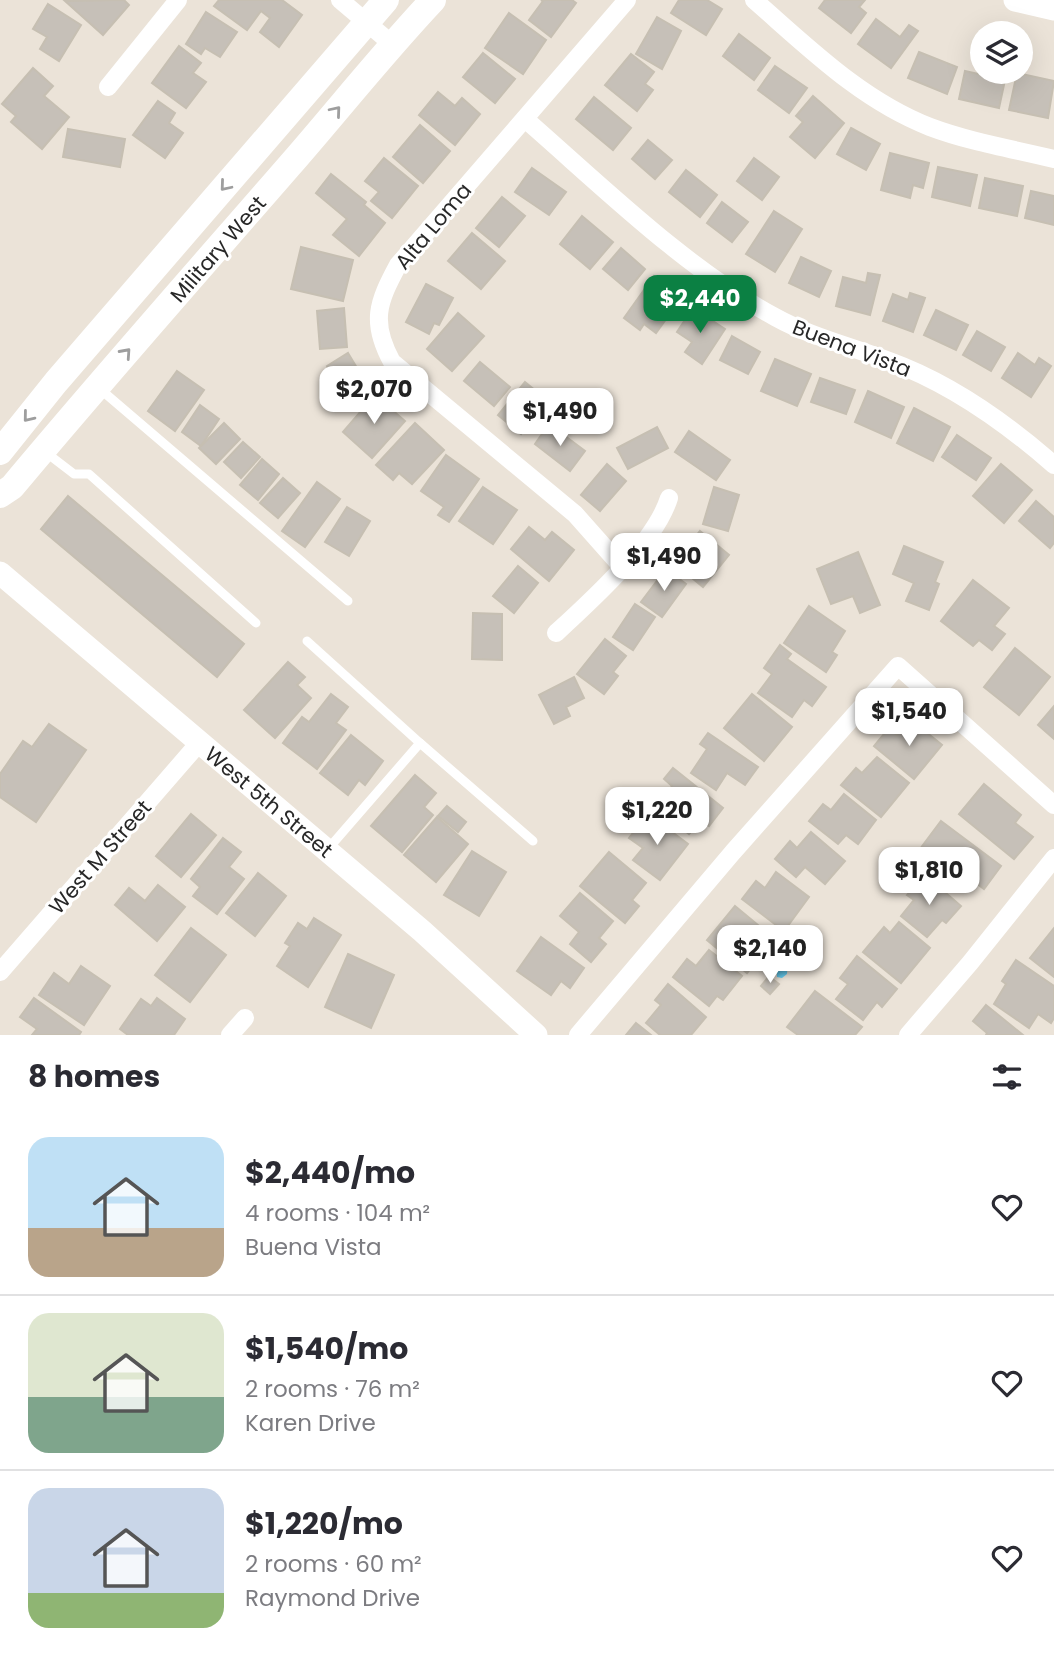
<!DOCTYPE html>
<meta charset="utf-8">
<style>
body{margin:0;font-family:Poppins,sans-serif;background:#f2f2f3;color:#2b2b33;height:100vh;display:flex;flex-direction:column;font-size:26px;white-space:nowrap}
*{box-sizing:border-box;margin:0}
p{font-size:23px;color:#7c7c81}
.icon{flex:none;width:38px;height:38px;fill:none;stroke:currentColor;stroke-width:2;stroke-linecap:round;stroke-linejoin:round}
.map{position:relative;height:1035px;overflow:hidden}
.details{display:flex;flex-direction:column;background:#fff;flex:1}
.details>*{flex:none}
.tools{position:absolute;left:970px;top:21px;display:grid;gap:14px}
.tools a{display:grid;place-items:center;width:63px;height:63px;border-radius:50%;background:#fff;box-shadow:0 7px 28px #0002;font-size:35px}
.price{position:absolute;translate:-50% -60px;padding:0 16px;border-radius:14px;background:#fff;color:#222;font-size:23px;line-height:46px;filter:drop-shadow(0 2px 4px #0008)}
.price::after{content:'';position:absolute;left:50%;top:42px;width:21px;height:16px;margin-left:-10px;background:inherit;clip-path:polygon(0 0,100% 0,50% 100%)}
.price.on{background:#0b8043;color:#fff}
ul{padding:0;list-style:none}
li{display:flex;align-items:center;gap:21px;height:175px;padding:0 28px}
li+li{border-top:2px solid #e1e1e2}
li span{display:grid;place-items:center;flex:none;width:196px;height:140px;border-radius:21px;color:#555}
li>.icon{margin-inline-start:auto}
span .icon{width:84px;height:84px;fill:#fffc;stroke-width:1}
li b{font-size:30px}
h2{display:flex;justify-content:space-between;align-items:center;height:84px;padding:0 28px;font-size:30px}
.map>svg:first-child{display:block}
</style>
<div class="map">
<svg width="1054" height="1035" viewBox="0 0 1054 1035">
<rect width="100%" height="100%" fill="#ebe3d8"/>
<path fill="#66cef2" d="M776,946l5,2 7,13 -1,13 -5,4 -5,-1 -1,-22 -4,-4z"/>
<g fill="#c6c0b8" stroke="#c6bfb2" stroke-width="2">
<path d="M124,0l5,5 -26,30 -38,-34z"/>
<path d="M219,0h63l20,15 -23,32 -19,-15 10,-14 -9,-7 -14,19 -33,-24z"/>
<path d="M541,0h31l4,3 -25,34 -22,-17 14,-19z"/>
<path d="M679,0h28l15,9 -16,26 -35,-22z"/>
<path d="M825,0h40l-6,7 7,6 -15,20 -32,-25z"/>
<path d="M48,4l33,21 -22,36 -19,-12 7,-12 -14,-8z"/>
<path d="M206,12l31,20 -17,25 -15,-9 -4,6 -15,-10z"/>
<path d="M509,13l37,27 -23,34 -38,-26z"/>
<path d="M657,17l24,14 -19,38 -26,-15z"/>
<path d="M876,19l24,18 9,-12 9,6 -27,37 -33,-24z"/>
<path d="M739,34l31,24 -16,22 -31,-24z"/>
<path d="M179,46l22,17 -8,10 13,9 -20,26 -34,-25z"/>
<path d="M919,52l38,15 -10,27 -39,-16z"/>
<path d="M483,53l32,26 -20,24 -32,-26z"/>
<path d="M631,54l23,18 -9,12 8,6 -16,21 -32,-26z"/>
<path d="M775,66l32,22 -18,25 -31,-23z"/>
<path d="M33,68l20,18 -9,10 25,21 -27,32 -31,-27 5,-6 -14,-12z"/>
<path d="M965,71l40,9 -6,28 -40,-9z"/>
<path d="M1017,73l37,8 -6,37 -39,-8z"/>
<path d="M438,92l17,14 7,-8 18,16 -25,31 -36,-30z"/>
<path d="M813,96l31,27 -29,35 -25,-21 13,-15 -7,-6z"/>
<path d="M594,97l37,31 -18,22 -37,-31z"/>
<path d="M158,101l17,12 -6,10 14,10 -18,25 -32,-23z"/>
<path d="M420,125l30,26 -27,32 -30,-26z"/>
<path d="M851,128l29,16 -14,26 -29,-16z"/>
<path d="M68,129l57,10 -5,28 -57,-10z"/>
<path d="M648,140l24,20 -17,19 -23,-20z"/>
<path d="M890,153l39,10 -6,25 -10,-3 -3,13 -29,-8z"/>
<path d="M384,158l34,28 -26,32 -21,-17 8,-9 -14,-11z"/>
<path d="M754,158l25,19 -17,23 -25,-19z"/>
<path d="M938,167l39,8 -7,31 -38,-9z"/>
<path d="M532,168l34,24 -17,23 -34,-23z"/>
<path d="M686,170l31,25 -17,22 -31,-25z"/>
<path d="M331,174l35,28 -2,3 21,18 -26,33 -26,-21 14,-16 -31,-26z"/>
<path d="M985,178l38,8 -6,30 -38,-8z"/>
<path d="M1031,191l23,5v29l-29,-7z"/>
<path d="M502,197l23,19 -26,31 -23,-19z"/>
<path d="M722,202l26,20 -16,20 -25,-19z"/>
<path d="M774,211l28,18 -27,43 -29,-18z"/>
<path d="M582,216l31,26 -23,27 -30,-25z"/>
<path d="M472,233l33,28 -24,28 -33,-28z"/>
<path d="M301,247l52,13 -10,41 -52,-12z"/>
<path d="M621,248l24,21 -17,21 -25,-21z"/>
<path d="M801,257l30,14 -12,26 -30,-14z"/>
<path d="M868,273l12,2 -10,40 -34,-9 7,-29 23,6z"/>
<path d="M654,276l28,21 -26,36 -12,-9 -4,6 -16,-12z"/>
<path d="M426,284l27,14 -14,27 -5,-2 -5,11 -23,-12z"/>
<path d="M910,293l15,5 -12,34 -30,-11 10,-27 15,6z"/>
<path d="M344,308l3,39 -27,2 -3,-38z"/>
<path d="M693,308l32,21 -23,35 -17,-12 7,-10 -15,-10z"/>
<path d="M936,310l32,15 -12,25 -32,-15z"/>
<path d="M458,313l26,23 -32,35 -25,-22z"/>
<path d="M977,331l28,16 -14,24 -28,-16z"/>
<path d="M732,336l28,16 -12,22 -28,-14z"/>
<path d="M348,353l21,35 -22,13 -20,-35z"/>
<path d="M1018,353l17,12 4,-7 12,8 -20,31 -29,-19z"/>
<path d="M775,359l36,15 -14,32 -36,-15z"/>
<path d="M480,362l30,25 -16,19 -30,-25z"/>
<path d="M177,371l27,19 -29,41 -27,-20z"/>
<path d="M820,378l35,12 -9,24 -35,-12z"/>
<path d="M525,382l23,19 -27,33 -23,-19z"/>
<path d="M868,391l36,16 -13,31 -36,-16z"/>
<path d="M375,395l30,26 -33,37 -29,-26z"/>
<path d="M200,405l19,14 -18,27 -19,-14z"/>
<path d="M914,408l36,19 -17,34 -36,-18z"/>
<path d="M224,423l16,16 -24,25 -17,-16z"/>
<path d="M415,423l29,27 -32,34 -13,-11 -6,7 -17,-15z"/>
<path d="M549,424l36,27 -15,20 -35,-27z"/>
<path d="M657,427l11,21 -40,21 -11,-21z"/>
<path d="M689,431l41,29 -14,20 -41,-28z"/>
<path d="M957,435l34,23 -15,22 -34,-23z"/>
<path d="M243,442l17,15 -19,21 -17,-16z"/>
<path d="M446,455l33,24 -30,43 -11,-7 6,-8 -23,-16z"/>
<path d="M262,459l17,15 -21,26 -18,-15z"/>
<path d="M607,464l19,17 -26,30 -19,-16z"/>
<path d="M1001,464l31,26 -28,33 -31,-27z"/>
<path d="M283,478l17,15 -22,25 -18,-15z"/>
<path d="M317,482l23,17 -35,48 -23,-16z"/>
<path d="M483,487l34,23 -24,34 -34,-23z"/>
<path d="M714,487l25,8 -11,36 -25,-7z"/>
<path d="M68,496l176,148 -27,33 -176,-148z"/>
<path d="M1036,501l18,16v26l-4,5 -31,-27z"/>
<path d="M347,507l23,14 -21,35 -24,-14z"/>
<path d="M529,527l16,13 7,-8 22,18 -25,31 -38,-32z"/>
<path d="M700,531l29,24 -26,32 -29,-24z"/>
<path d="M904,546l39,16 -8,20 4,2 -10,26 -23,-9 8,-18 -21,-9z"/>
<path d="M858,552l22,53 -20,8 -7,-17 -22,8 -14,-35z"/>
<path d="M518,566l20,17 -24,30 -21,-17z"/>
<path d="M666,569l20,15 -24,33 -21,-15z"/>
<path d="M973,580l36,28 -15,18 11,8 -13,16 -13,-10 -6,6 -32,-25z"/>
<path d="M635,604l20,13 -22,33 -20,-13z"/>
<path d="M809,606l36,25 -13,21 5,3 -11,17 -42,-29z"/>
<path d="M473,613l29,1v46l-30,-1z"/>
<path d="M605,639l21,17 -13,16 5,4 -14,18 -27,-20z"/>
<path d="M780,645l11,9 -4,5 39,28 -14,19 -8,-6 -12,17 -34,-24 14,-19 -8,-6z"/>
<path d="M1015,648l35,29 -31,38 -35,-28z"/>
<path d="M288,662l17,15 -8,8 14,13 -36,40 -31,-28z"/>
<path d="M574,677l10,21 -18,9 4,9 -16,8 -15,-29z"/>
<path d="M331,694l17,13 -12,16 10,7 -29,39 -34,-26 19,-26 7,5z"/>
<path d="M752,694l40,33 -28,34 -40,-33z"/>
<path d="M1054,706v33l-16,-14z"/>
<path d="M910,719l32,26 -28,34 -40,-33 15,-18 8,7z"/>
<path d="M49,724l37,26 -50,72 -36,-25v-23l23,-33 9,6z"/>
<path d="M708,733l50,34 -13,18 -18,-12 -11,17 -25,-17 16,-24 -7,-5z"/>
<path d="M351,735l32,26 -18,24 -6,-5 -11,15 -28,-22z"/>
<path d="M877,757l32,26 -28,34 -40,-32 15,-17 6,5z"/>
<path d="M673,768l50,40 -14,18 -8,-6 -12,14 -33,-27 16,-21 -8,-7z"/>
<path d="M415,775l21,18 -12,14 9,8 -31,37 -31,-26z"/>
<path d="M984,784l37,31 -6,8 18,14 -19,22 -55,-45z"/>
<path d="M844,794l32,26 -18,24 -12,-9 -8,9 -29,-23 14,-17 8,6z"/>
<path d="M447,806l19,16 -8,10 -20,-16z"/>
<path d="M191,814l25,21 -35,42 -25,-21z"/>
<path d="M648,814l40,30 -28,36 -27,-20 10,-12 -14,-10z"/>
<path d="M437,817l31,27 -32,38 -32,-27z"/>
<path d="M941,821l60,45 -17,23 -24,-18 -10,14 -36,-28z"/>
<path d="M811,832l34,29 -20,23 -20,-17 -9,10 -21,-18 15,-18 7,7z"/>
<path d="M223,838l18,14 -12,15 15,12 -27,35 -24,-18 7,-9 -9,-8z"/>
<path d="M472,851l34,21 -27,44 -35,-21z"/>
<path d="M609,852l37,31 -14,17 7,6 -14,17 -45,-37z"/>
<path d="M776,872l33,25 -25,34 -42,-32 14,-18 9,7z"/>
<path d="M258,873l28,23 -31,40 -29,-23z"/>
<path d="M925,875l36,31 -15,17 -4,-3 -15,17 -26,-21 13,-16 -7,-5z"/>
<path d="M158,885l27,22 -28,34 -42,-36 14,-17 16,13z"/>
<path d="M580,893l33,28 -14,17 7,6 -15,18 -21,-18 9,-12 -19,-16z"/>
<path d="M735,906l40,33 -28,34 -40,-33z"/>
<path d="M314,918l27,17 -33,52 -31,-21 13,-20 -5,-3 13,-20 9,6z"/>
<path d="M899,922l31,26 -29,35 -38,-31 21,-25 6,6z"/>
<path d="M191,928l35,27 -36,47 -35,-27z"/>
<path d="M1054,928v49l-24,-19z"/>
<path d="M541,937l43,31 -14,20 -9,-7 -10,14 -34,-24z"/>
<path d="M709,950l33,26 -19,24 -6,-4 -8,10 -36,-29 14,-18 9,7z"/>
<path d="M348,954l46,21 -23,53 -46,-21z"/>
<path d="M857,956l40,33 -15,18 -5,-5 -14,18 -27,-21 12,-15 -8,-6z"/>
<path d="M1016,960l38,26v32l-3,5 -13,-9 -9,14 -35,-24 12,-20 -4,-3z"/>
<path d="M81,966l29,20 -26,39 -45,-30 15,-22 15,11z"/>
<path d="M769,976l10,8 -9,10 -9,-8z"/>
<path d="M668,984l38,33 -15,18h-31l-14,-12 15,-18 -6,-5z"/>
<path d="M815,991l47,36 -7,8h-57l-11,-8z"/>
<path d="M34,998l47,34 -2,3h-47l5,-6 -17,-12z"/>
<path d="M157,998l28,21 -11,16h-46l-8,-6 21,-30 10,7z"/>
<path d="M986,1005l37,30h-37l1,-2 -14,-12z"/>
<path d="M636,1023l15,12h-25z"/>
</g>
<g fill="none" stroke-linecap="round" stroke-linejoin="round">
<g stroke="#fff" stroke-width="9">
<path d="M100,389l248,212"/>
<path d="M44,451l30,23h15l167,149"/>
<path d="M307,641l113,102"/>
<path d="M328,849l92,-106 113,98"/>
</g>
<g stroke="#fff" stroke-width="18">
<path d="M340,0l52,44"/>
<path d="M754,0c55,48 107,100 176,127 40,15 83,22 124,32"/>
<path d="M108,87l70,-87"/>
<path d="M525,119c78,68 160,149 250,198 36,20 75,29 114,44 61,22 116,61 165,104"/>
<path d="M622,567l-47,-53 -183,-152c-22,-40 -14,-60 6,-97l229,-265"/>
<path d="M556,633c35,-32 99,-90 113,-135"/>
<path d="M0,972l199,-229"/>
<path d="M230,1035l15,-17"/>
<path d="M578,1035l155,-183 165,-186 156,139"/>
<path d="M908,1035l62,-72 84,-105"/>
</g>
<g stroke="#fff" stroke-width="23">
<path d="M1015,0l39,9"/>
<path d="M0,573l422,358 114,104"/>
</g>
<g stroke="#fff" stroke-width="26">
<path d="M0,452l56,-70 330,-382"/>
<path d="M0,495l12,-8c91,-109 185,-215 278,-322 48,-55 93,-112 143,-165"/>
</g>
</g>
<defs><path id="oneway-chevron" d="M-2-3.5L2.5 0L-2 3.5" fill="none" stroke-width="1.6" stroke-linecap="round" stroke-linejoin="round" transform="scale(1.75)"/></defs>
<g stroke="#9e9e9e">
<use href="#oneway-chevron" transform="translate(336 111) rotate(-50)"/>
<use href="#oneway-chevron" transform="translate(225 186) rotate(130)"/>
<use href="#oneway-chevron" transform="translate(126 353) rotate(-48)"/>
<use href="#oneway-chevron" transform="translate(28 417) rotate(129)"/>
</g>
<g text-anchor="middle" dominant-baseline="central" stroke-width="6" stroke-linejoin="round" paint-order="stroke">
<g font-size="21" fill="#282828" stroke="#fff">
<text transform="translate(433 226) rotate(-50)">Alta Loma</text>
<text transform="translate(218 249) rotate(-49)">Military West</text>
<text transform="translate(852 348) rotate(21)">Buena Vista</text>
<text transform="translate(269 802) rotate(40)">West 5th Street</text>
<text transform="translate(100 857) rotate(-49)">West M Street</text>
</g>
</g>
</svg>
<div class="tools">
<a><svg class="icon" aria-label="layers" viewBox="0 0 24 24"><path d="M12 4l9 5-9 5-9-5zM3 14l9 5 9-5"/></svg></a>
</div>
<b class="price on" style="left:700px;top:335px">$2,440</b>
<b class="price" style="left:374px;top:426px">$2,070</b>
<b class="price" style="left:560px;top:448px">$1,490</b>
<b class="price" style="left:664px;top:593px">$1,490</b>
<b class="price" style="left:909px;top:748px">$1,540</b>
<b class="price" style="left:657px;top:847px">$1,220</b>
<b class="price" style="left:929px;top:907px">$1,810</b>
<b class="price" style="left:770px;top:985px">$2,140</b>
</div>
<section class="details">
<h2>8 homes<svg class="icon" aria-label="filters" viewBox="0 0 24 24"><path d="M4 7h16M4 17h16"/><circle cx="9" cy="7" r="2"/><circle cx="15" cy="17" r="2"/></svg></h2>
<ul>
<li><span style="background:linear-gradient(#bfe0f5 65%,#b9a48a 0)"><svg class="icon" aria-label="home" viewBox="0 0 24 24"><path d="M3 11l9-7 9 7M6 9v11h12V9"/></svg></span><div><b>$2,440/mo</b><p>4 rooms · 104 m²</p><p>Buena Vista</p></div><svg class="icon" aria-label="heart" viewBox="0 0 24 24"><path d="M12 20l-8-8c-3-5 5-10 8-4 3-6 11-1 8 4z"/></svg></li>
<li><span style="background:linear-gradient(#dfe7d0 60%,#7fa58c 0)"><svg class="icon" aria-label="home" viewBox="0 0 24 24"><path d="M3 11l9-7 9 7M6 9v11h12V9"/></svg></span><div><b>$1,540/mo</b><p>2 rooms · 76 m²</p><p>Karen Drive</p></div><svg class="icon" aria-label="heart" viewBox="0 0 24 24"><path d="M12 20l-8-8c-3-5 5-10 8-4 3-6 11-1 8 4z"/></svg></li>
<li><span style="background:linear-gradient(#c9d6e8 75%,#8fb573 0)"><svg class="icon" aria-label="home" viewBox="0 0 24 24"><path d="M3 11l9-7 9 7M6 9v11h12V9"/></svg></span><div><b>$1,220/mo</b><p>2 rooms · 60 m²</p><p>Raymond Drive</p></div><svg class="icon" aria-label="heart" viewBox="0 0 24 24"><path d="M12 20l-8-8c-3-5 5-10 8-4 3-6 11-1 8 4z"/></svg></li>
</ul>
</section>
